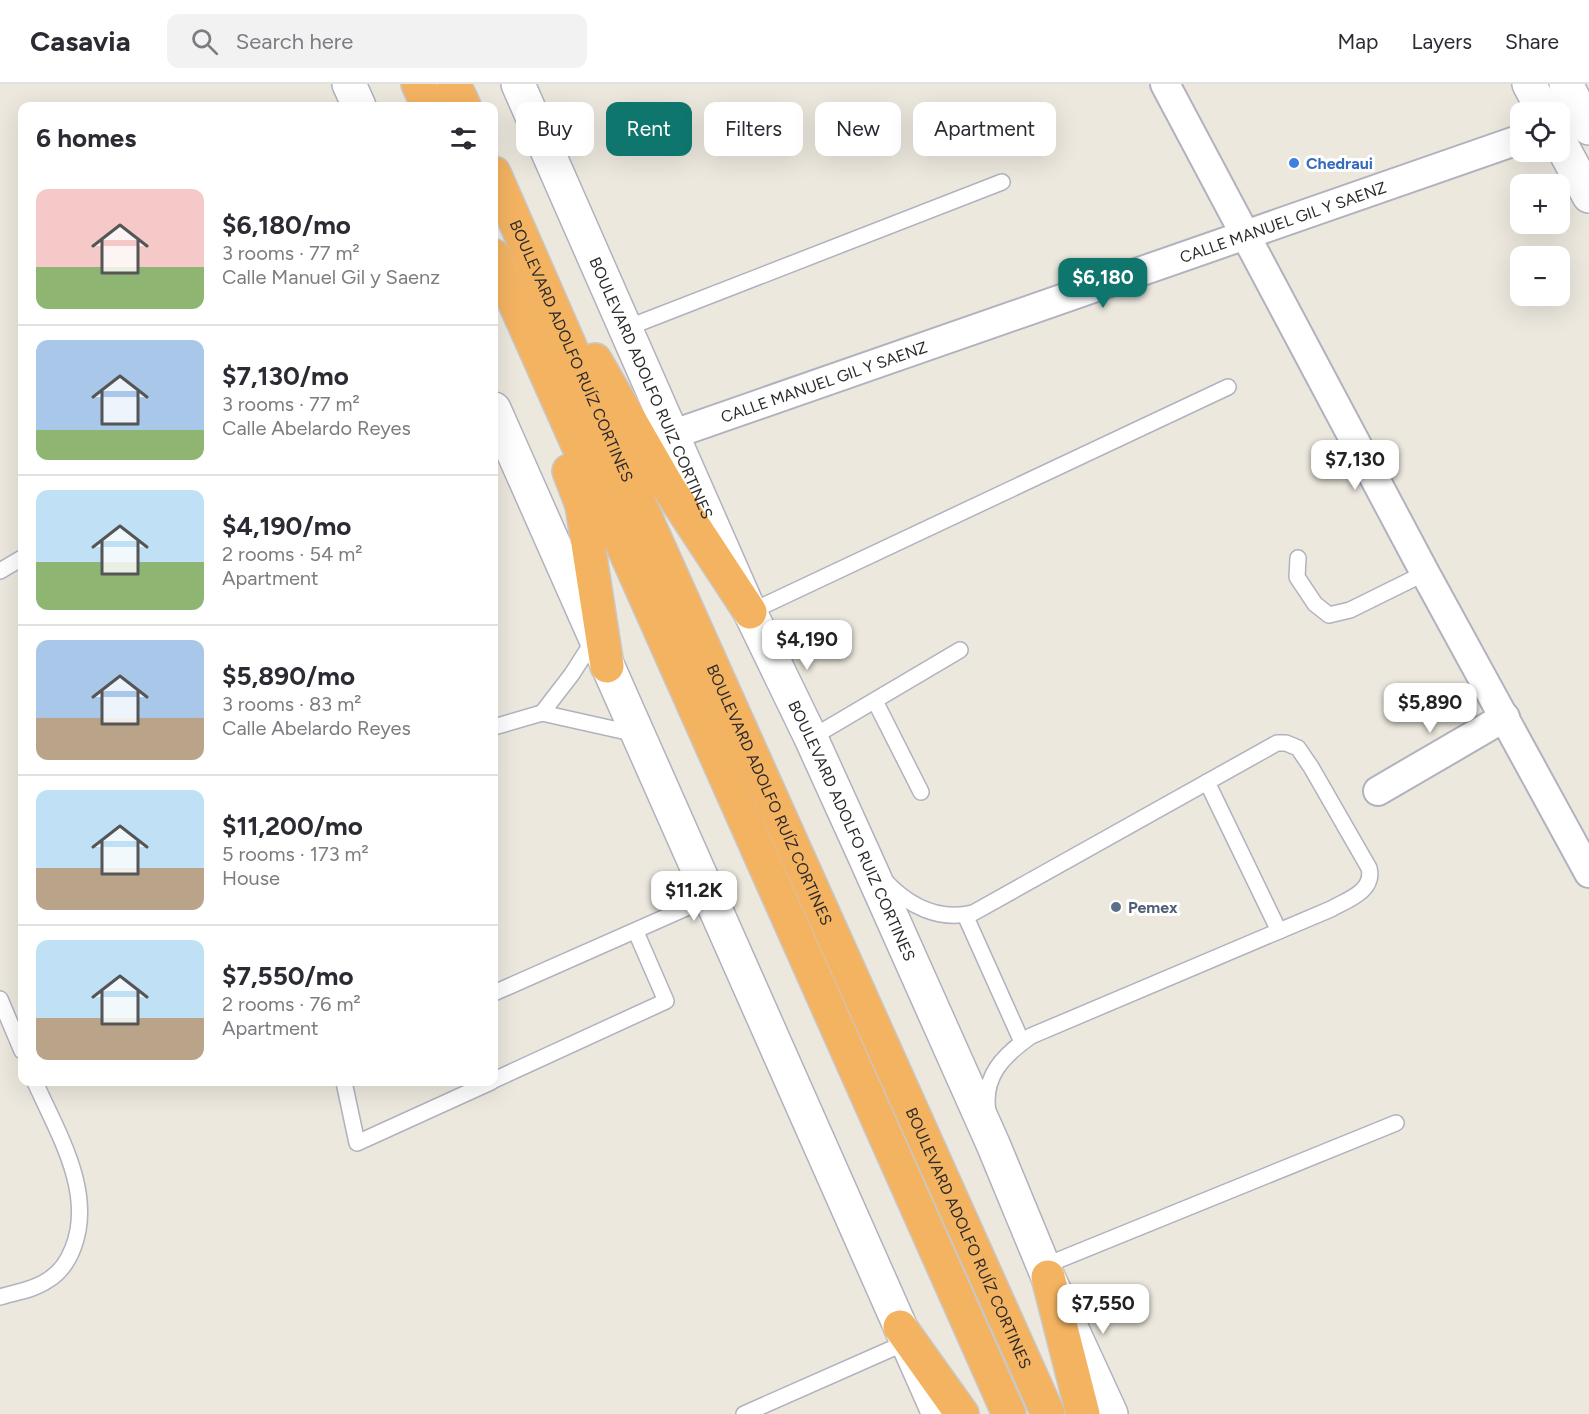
<!DOCTYPE html>
<meta charset="utf-8">
<style>
body{margin:0;font-family:Figtree,sans-serif;background:#f2f2f3;color:#2b2b33;height:100vh;display:flex;flex-direction:column;font-size:22px;white-space:nowrap}
*{box-sizing:border-box;margin:0}
p{font-size:20px;color:#7c7c81}
.icon{flex:none;width:33px;height:33px;fill:none;stroke:currentColor;stroke-width:2;stroke-linecap:round;stroke-linejoin:round}
.map{position:relative;flex:1;overflow:hidden}
.drawer{position:absolute;left:18px;top:18px;width:480px;height:984px;display:flex;flex-direction:column;background:#fff;border-radius:12px;box-shadow:0 6px 24px #0002}
.drawer>*{flex:none}
.guide{position:absolute;left:516px;top:18px;width:570px;height:54px;display:flex;gap:12px}
.fabs{position:absolute;left:1510px;top:18px;display:grid;gap:12px}
.fabs a{display:grid;place-items:center;width:60px;height:60px;border-radius:12px;background:#fff;box-shadow:0 6px 24px #0002;font-size:30px}
.price{position:absolute;translate:-50% -51px;padding:0 14px;border-radius:12px;background:#fff;color:#222;font-size:20px;line-height:39px;filter:drop-shadow(0 2px 3px #0008)}
.price::after{content:'';position:absolute;left:50%;top:36px;width:18px;height:14px;margin-left:-9px;background:inherit;clip-path:polygon(0 0,100% 0,50% 100%)}
.price.on{background:#0f766e;color:#fff}
ul{padding:0;list-style:none}
li{display:flex;align-items:center;gap:18px;height:150px;padding:0 18px}
li+li{border-top:2px solid #e1e1e2}
li span{display:grid;place-items:center;flex:none;width:168px;height:120px;border-radius:12px;color:#555}
li>.icon{margin-inline-start:auto}
span .icon{width:72px;height:72px;fill:#fffc;stroke-width:1}
li b{font-size:26px}
h2{display:flex;justify-content:space-between;align-items:center;height:72px;padding:0 18px;font-size:26px}
.pill{padding:0 21px;border-radius:12px;background:#fff;box-shadow:0 6px 24px #0002;font-size:21px;line-height:54px}
.pill.on{background:#0f766e;color:#fff}
header{display:flex;align-items:center;gap:36px;box-sizing:border-box;height:84px;padding:0 30px;background:#fff;border-bottom:2px solid #e1e1e2}
header strong{font-size:28px}
nav{display:flex;gap:33px;margin-inline-start:auto;font-size:21px}
.search{width:420px;height:54px;background:#f2f2f3;display:flex;align-items:center;gap:15px;box-sizing:border-box;padding:0 21px;border-radius:12px;color:#7c7c81;font-size:22px}
.map>svg:first-child{display:block}
</style>
<header>
<strong>Casavia</strong>
<div class="search"><svg class="icon" aria-label="search" viewBox="0 0 24 24"><circle cx="10" cy="10" r="6"/><path d="M15 15l6 6"/></svg>Search here</div>
<nav><a>Map</a><a>Layers</a><a>Share</a></nav>
</header>
<div class="map">
<svg width="1589" height="1330" viewBox="0 0 1589 1330">
<rect width="100%" height="100%" fill="#ece8de"/>
<g fill="none" stroke-linecap="round" stroke-linejoin="round">
<defs>
<g id="lane">
<path d="M624,245l378,-147"/>
<path d="M1298,474l-1,19 18,27 14,11 21,-5 75,-37"/>
<path d="M0,487l22,-13"/>
<path d="M750,528l478,-225"/>
<path d="M875,617l46,91"/>
<path d="M542,629l30,-39 23,-36"/>
<path d="M494,643l48,-14 94,21"/>
<path d="M811,654l149,-88"/>
<path d="M1207,698l72,149"/>
<path d="M886,798c23,24 53,39 87,31l304,-170h9l12,5 13,19 58,101c6,23 -22,32 -38,41l-300,127c-27,19 -49,40 -43,76"/>
<path d="M965,831l57,127"/>
<path d="M494,909l217,-96"/>
<path d="M0,915l22,52"/>
<path d="M494,996l172,-79 -30,-69"/>
<path d="M344,998l13,61 134,-61"/>
<path d="M1044,1182l352,-143"/>
<path d="M0,1213c16,-5 34,-7 48,-17 12,-7 20,-19 25,-32 22,-56 -16,-116 -38,-166"/>
<path d="M744,1330l163,-72"/>
</g>
<g id="street">
<path d="M1165,0l260,489 164,300"/>
<path d="M1560,41l29,-9"/>
<path id="s1" d="M671,351l850,-296"/>
<path d="M1378,707l127,-74"/>
</g>
<g id="secondary">
<path d="M349,0l10,22"/>
<path id="s2" d="M518,0l232,528 61,126 54,119 128,287 55,133 63,137"/>
<path d="M1529,0l15,28"/>
<path d="M1566,0l23,44"/>
<path d="M1560,58l29,54"/>
<path d="M494,325l445,1005"/>
</g>
<g id="highway">
<path d="M418,0l10,22"/>
<path d="M454,0l10,22"/>
<path id="s3" d="M494,89l127,290 427,951"/>
<path d="M494,172l515,1158"/>
<path d="M595,276l73,127 82,125"/>
<path d="M569,387l13,34 25,161"/>
<path d="M1048,1193l35,137"/>
<path d="M900,1243l62,87"/>
</g>
</defs>
<use href="#lane" stroke="#b1b2be" stroke-width="18"/>
<use href="#street" stroke="#b1b2be" stroke-width="32"/>
<use href="#secondary" stroke="#b1b2be" stroke-width="36"/>
<use href="#highway" stroke="#c8c8c8" stroke-width="36"/>
<use href="#lane" stroke="#fff" stroke-width="15"/>
<use href="#street" stroke="#fff" stroke-width="28"/>
<use href="#secondary" stroke="#fff" stroke-width="33"/>
<use href="#highway" stroke="#f4b361" stroke-width="33"/>
</g>
<circle fill="#3f7fe0" stroke="#fff" stroke-width="2" cx="1294" cy="79" r="6"/>
<circle fill="#5c6f8a" stroke="#fff" stroke-width="2" cx="1116" cy="823" r="6"/>
<g text-anchor="middle" dominant-baseline="central" stroke-width="6" stroke-linejoin="round" paint-order="stroke">
<g font-size="16" font-weight="bold" fill="#366cbe" stroke="#fff" text-anchor="start">
<text x="1306" y="79">Chedraui</text>
</g>
<g font-size="16" fill="#2b2b2b" stroke="#fff">
<text stroke="none"><textPath href="#s1" startOffset="648">CALLE MANUEL GIL Y SAENZ</textPath></text>
<text stroke="none"><textPath href="#s3" startOffset="194">BOULEVARD ADOLFO RUÍZ CORTINES</textPath></text>
<text stroke="none"><textPath href="#s1" startOffset="162">CALLE MANUEL GIL Y SAENZ</textPath></text>
<text stroke="none"><textPath href="#s2" startOffset="332">BOULEVARD ADOLFO RUIZ CORTINES</textPath></text>
<text stroke="none"><textPath href="#s3" startOffset="680">BOULEVARD ADOLFO RUÍZ CORTINES</textPath></text>
<text stroke="none"><textPath href="#s2" startOffset="818">BOULEVARD ADOLFO RUIZ CORTINES</textPath></text>
<text stroke="none"><textPath href="#s3" startOffset="1166">BOULEVARD ADOLFO RUÍZ CORTINES</textPath></text>
</g>
<g font-size="16" font-weight="bold" fill="#4e5e75" stroke="#fff" text-anchor="start">
<text x="1128" y="823">Pemex</text>
</g>
</g>
</svg>
<div class="fabs">
<a><svg class="icon" aria-label="locate" viewBox="0 0 24 24"><circle cx="12" cy="12" r="6"/><path d="M12 2v4M12 18v4M2 12h4M18 12h4"/></svg></a>
<a>+</a>
<a>−</a>
</div>
<b class="price on" style="left:1103px;top:225px">$6,180</b>
<b class="price" style="left:1355px;top:407px">$7,130</b>
<b class="price" style="left:807px;top:587px">$4,190</b>
<b class="price" style="left:1430px;top:650px">$5,890</b>
<b class="price" style="left:694px;top:838px">$11.2K</b>
<b class="price" style="left:1103px;top:1251px">$7,550</b>
<div class="guide">
<a class="pill">Buy</a>
<a class="pill on">Rent</a>
<a class="pill">Filters</a>
<a class="pill">New</a>
<a class="pill">Apartment</a>
</div>
<section class="drawer">
<h2>6 homes<svg class="icon" aria-label="filters" viewBox="0 0 24 24"><path d="M4 7h16M4 17h16"/><circle cx="9" cy="7" r="2"/><circle cx="15" cy="17" r="2"/></svg></h2>
<ul>
<li><span style="background:linear-gradient(#f6c9c9 65%,#8fb573 0)"><svg class="icon" aria-label="home" viewBox="0 0 24 24"><path d="M3 11l9-7 9 7M6 9v11h12V9"/></svg></span><div><b>$6,180/mo</b><p>3 rooms · 77 m²</p><p>Calle Manuel Gil y Saenz</p></div></li>
<li><span style="background:linear-gradient(#a9c7e8 75%,#8fb573 0)"><svg class="icon" aria-label="home" viewBox="0 0 24 24"><path d="M3 11l9-7 9 7M6 9v11h12V9"/></svg></span><div><b>$7,130/mo</b><p>3 rooms · 77 m²</p><p>Calle Abelardo Reyes</p></div></li>
<li><span style="background:linear-gradient(#bfe0f5 60%,#8fb573 0)"><svg class="icon" aria-label="home" viewBox="0 0 24 24"><path d="M3 11l9-7 9 7M6 9v11h12V9"/></svg></span><div><b>$4,190/mo</b><p>2 rooms · 54 m²</p><p>Apartment</p></div></li>
<li><span style="background:linear-gradient(#a9c7e8 65%,#b9a48a 0)"><svg class="icon" aria-label="home" viewBox="0 0 24 24"><path d="M3 11l9-7 9 7M6 9v11h12V9"/></svg></span><div><b>$5,890/mo</b><p>3 rooms · 83 m²</p><p>Calle Abelardo Reyes</p></div></li>
<li><span style="background:linear-gradient(#bfe0f5 65%,#b9a48a 0)"><svg class="icon" aria-label="home" viewBox="0 0 24 24"><path d="M3 11l9-7 9 7M6 9v11h12V9"/></svg></span><div><b>$11,200/mo</b><p>5 rooms · 173 m²</p><p>House</p></div></li>
<li><span style="background:linear-gradient(#bfe0f5 65%,#b9a48a 0)"><svg class="icon" aria-label="home" viewBox="0 0 24 24"><path d="M3 11l9-7 9 7M6 9v11h12V9"/></svg></span><div><b>$7,550/mo</b><p>2 rooms · 76 m²</p><p>Apartment</p></div></li>
</ul>
</section>
</div>
